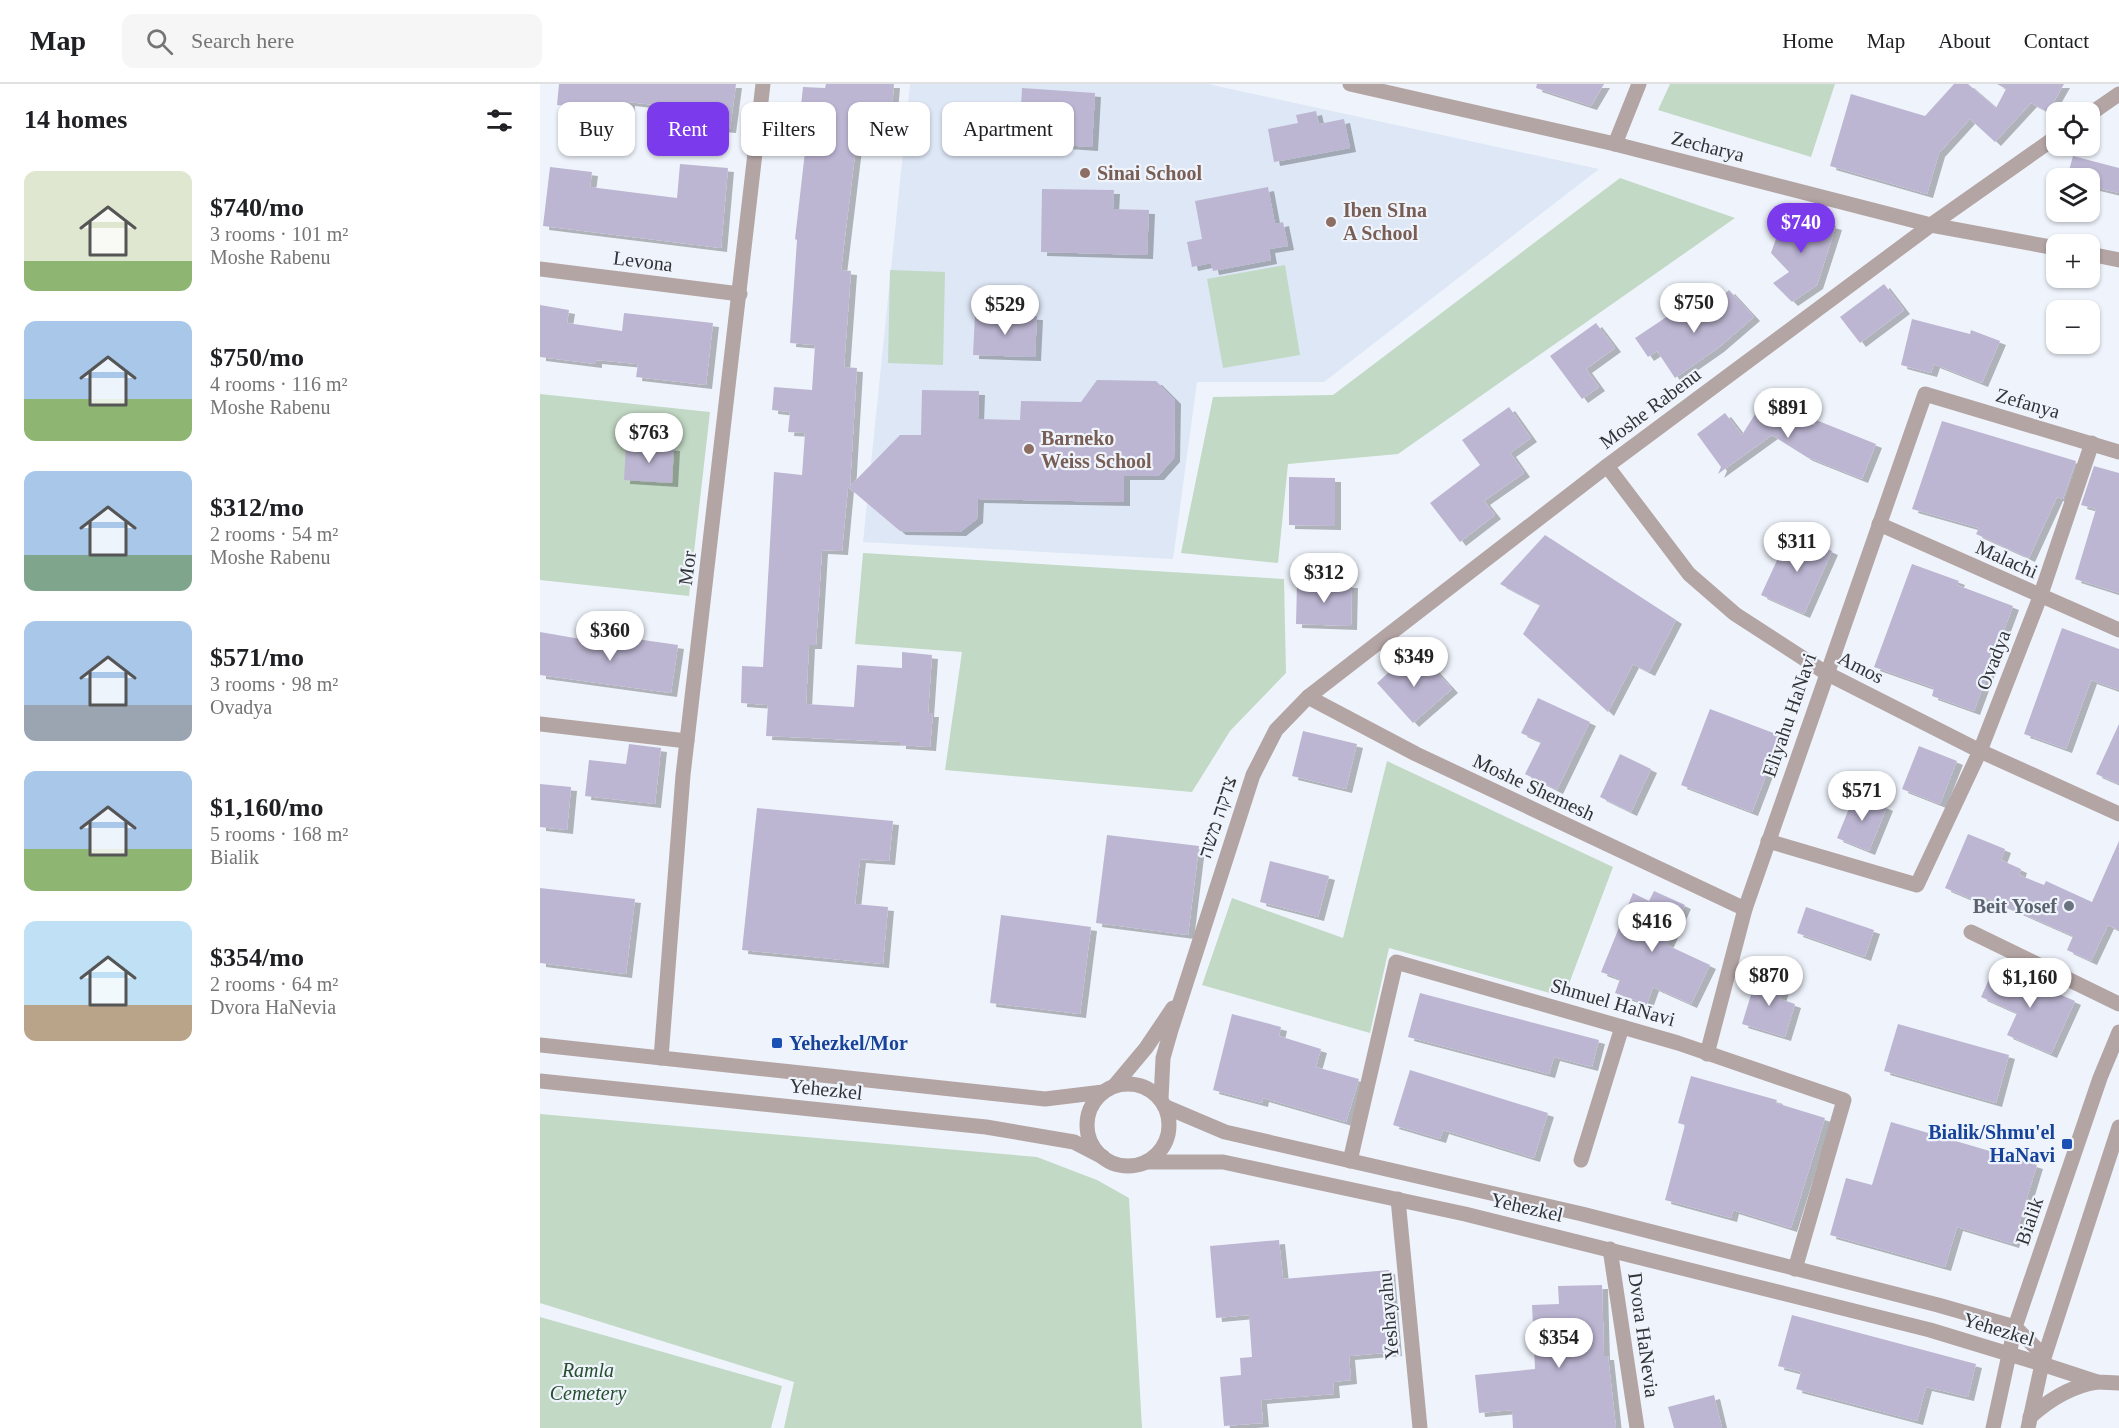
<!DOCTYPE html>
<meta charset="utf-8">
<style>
body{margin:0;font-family:"Times New Roman",Heebo,serif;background:#f6f6f6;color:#202124;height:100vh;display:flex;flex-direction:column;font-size:22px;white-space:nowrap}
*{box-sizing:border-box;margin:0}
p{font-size:20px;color:#757577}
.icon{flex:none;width:33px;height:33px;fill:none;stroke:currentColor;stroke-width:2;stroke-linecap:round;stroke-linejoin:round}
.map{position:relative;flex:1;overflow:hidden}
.side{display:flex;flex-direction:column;background:#fff;width:540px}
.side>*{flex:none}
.guide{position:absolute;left:18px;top:18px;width:570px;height:54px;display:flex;gap:12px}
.controls{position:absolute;left:1506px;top:18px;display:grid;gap:12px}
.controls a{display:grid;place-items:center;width:54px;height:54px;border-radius:12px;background:#fff;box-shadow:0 2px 4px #0004;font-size:30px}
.price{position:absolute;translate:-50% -51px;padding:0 14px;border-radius:21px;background:#fff;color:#222;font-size:20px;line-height:39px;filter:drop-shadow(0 2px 3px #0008)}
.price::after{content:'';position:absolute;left:50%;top:36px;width:18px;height:14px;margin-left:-9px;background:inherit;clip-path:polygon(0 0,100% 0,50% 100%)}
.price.active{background:#7c3aed;color:#fff}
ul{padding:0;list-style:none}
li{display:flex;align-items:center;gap:18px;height:150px;padding:0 24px}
li span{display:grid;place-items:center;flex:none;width:168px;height:120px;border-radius:12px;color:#555}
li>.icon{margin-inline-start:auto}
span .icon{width:72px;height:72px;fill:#fffc;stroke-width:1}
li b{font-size:26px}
h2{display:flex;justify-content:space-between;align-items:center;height:72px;padding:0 24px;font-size:26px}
.chip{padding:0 21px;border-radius:12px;background:#fff;box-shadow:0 2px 4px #0004;font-size:21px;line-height:54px}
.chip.active{background:#7c3aed;color:#fff}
header{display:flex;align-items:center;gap:36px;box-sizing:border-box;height:84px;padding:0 30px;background:#fff;border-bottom:2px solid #e0e0e0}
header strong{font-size:28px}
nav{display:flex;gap:33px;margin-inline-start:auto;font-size:21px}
.search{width:420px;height:54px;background:#f6f6f6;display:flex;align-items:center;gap:15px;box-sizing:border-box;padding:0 21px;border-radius:12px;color:#757577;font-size:22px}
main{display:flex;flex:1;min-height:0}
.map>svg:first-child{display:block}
</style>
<header>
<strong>Map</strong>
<div class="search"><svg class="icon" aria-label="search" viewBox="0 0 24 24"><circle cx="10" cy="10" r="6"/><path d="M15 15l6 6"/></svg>Search here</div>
<nav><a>Home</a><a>Map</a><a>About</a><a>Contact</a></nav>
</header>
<main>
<section class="side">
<h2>14 homes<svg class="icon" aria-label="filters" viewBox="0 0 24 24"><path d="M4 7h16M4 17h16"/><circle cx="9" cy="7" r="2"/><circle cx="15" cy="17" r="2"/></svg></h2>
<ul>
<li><span style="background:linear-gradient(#dfe7d0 75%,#8fb573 0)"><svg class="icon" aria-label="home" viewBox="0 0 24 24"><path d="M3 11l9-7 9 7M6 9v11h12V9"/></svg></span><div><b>$740/mo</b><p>3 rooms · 101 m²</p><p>Moshe Rabenu</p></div></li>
<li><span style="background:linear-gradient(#a9c7e8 65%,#8fb573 0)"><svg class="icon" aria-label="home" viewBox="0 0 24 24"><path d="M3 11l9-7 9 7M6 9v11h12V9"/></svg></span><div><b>$750/mo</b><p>4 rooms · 116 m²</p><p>Moshe Rabenu</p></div></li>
<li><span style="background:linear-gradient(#a9c7e8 70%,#7fa58c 0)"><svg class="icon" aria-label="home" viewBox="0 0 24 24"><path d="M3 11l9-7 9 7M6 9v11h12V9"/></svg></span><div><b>$312/mo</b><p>2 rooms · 54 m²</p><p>Moshe Rabenu</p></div></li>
<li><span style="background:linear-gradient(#a9c7e8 70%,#9aa5b1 0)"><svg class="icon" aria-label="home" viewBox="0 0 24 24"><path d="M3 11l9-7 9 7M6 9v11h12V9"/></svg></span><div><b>$571/mo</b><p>3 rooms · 98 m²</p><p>Ovadya</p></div></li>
<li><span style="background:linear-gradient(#a9c7e8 65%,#8fb573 0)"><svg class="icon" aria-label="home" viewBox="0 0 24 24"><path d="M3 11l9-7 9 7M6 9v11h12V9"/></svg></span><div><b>$1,160/mo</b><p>5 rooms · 168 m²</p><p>Bialik</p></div></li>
<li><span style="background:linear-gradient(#bfe0f5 70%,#b9a48a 0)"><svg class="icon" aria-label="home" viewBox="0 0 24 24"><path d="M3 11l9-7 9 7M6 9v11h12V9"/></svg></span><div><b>$354/mo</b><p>2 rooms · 64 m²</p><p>Dvora HaNevia</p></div></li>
</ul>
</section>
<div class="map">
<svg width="1579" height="1344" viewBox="0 0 1579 1344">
<defs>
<filter id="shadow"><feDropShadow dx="6" dy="4" stdDeviation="0" flood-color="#0004"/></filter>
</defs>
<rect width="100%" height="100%" fill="#eff4fc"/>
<path fill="#dee7f6" d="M370,0h298l391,85 -275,213h-127l-24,177 -310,-17z"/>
<g fill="#c2d9c5">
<path d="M1130,0h165l-24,73 -153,-47z"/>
<path d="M1080,94l115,40 -337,236 -110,10 -10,99 -97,-10 32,-156 120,-2z"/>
<path d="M745,181l15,90 -77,13 -16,-89z"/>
<path d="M350,186l55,2 -2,93 -55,-2z"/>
<path d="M0,310l170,18 -21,184 -149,-16z"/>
<path d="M323,469l421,26 2,94 -56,58 -38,61 -247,-22 17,-118 -107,-8z"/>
<path d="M847,677l226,106 -49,130 -175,-49 -19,85 -168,-48 30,-87 111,40z"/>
<path d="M0,1030l497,43 60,23 32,18 13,230h-358l10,-46 -254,-79z"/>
<path d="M0,1233l242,69 -11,42h-231z"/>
</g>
<g fill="#bdb6d3" filter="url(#shadow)">
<path d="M19,0h177l-6,45 -34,-3 2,-16 -69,-8 -1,10 -71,-7z"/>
<path d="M286,0h68l-2,23 -23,-2 -3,34 -9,-1 -16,132 10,1 -7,96 13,1 -7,118 50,-51h21l1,-45 57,1 -1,28 42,1 1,-19 60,1 16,-22 59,1 19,19 -1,58 -16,18h-34v26l-146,-3 -1,20 -17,13 -60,-1 -52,-44 -6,64 -20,-1 -6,95h-7l-3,59 48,3 3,-42 45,3v-16l30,3 -4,58h5l-3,34 -30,-2v-3l-134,-6 2,-31 -27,-2 1,-37 21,1 11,-195 28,3 3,-42 -17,-1 2,-20 -18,-2 2,-23 38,3 3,-45 -25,-2 7,-103 -2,-1 12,-105 -9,-1 5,-46 22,1z"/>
<path d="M997,0h67l-13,22 -55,-18z"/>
<path d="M1414,0h14l28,24 10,-19 -9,-5h67l-16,28 -17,-9 -36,39 -25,-23 -31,34 -12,41 -97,-28 21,-72 74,22z"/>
<path d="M482,4l73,5 -3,54 -73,-5z"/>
<path d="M776,27l3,13 25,-5 6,29 -76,14 -6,-33 30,-6 -2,-8z"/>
<path d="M1533,72l46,12v25l-29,-7v-8h-23z"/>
<path d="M140,80l48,4 -7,80 -178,-22 7,-59 42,5 -2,15 87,11z"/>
<path d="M728,103l7,37 8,-2 5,24 -19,3 2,11 -58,11 -2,-8 -19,4 -5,-25 15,-3 -7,-38z"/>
<path d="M502,105l72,1 -1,19 36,1 -2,45 -106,-3z"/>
<path d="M1245,129l51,13 -19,59 -25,17 -19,-19 16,-11 -18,-19z"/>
<path d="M1344,200l20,26 -44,33 -20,-26z"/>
<path d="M1189,206l25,27 -36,31 -43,30 -18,-27 -9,6 -13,-19 45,-30 11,16z"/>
<path d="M0,221l29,5 -2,13 55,8 2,-18 89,10 -7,62 -70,-8 2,-13 -42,-4v4l-56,-7z"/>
<path d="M435,230l62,2 -2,41 -62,-2z"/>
<path d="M1372,235l58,15 1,-4 29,11 -18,42 -48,-19 -3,9 -30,-8z"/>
<path d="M1056,239l19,25 -29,21 13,18 -17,12 -32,-43z"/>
<path d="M1227,311l47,30 2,-5 60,24 -14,35 -55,-22 -35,-22 -54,39 3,-7 -24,-33 28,-21 17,22z"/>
<path d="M969,323l22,31 -21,15 14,20 -40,28 11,14 -35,27 -30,-39 50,-38 -18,-25z"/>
<path d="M1402,337l134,40 -13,38 -6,-2 -28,61 -53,-24 3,-6 -67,-19z"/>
<path d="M86,361l48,2 -2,36 -48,-3z"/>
<path d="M1554,382l25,7v120l-44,-14 21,-70 -15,-4z"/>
<path d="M749,393l46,1v48l-46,-1z"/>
<path d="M1250,448l42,19 -28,63 -43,-19z"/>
<path d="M1005,451l131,85 -27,52 -16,-8 -25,48 -85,-78 17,-29 -40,-21z"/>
<path d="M1372,480l47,17 -2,4 56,21 -39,105 -42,-15 2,-8 -60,-21z"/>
<path d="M757,499l55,1 -1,42 -55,-2z"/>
<path d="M1522,544l57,21v41l-28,-10 -25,69 -42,-15z"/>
<path d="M0,548l75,13 1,-9 62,9 -7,48 -131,-18z"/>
<path d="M868,571l17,19 8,-6 19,21 -39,34 -36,-40z"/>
<path d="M998,614l52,24 -33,68 -32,-16 16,-32 -20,-9z"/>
<path d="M1170,625l71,27 -29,76 -71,-27z"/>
<path d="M1579,640v60l-23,-10z"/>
<path d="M763,647l54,13 -11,45 -54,-13z"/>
<path d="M89,660l32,4 -6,56 -70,-8 4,-36 37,4z"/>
<path d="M1379,662l38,15 -17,43 -38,-15z"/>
<path d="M1080,670l31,15 -20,43 -31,-15z"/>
<path d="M0,700l31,3 -4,43 -27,-3z"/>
<path d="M1315,710l32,13 -18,44 -32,-13z"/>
<path d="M217,724l136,13 -4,40 -29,-2 -5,45 33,3 -5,57 -141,-14z"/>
<path d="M1428,750l37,15 -4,11 20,9 -2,6 25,10 2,-4 46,21 27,-61v89l-11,-5 -17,36 -24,-11 6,-14 -88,-39 -2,7 -38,-16z"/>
<path d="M567,751l92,11 -11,89 -92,-12z"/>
<path d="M730,777l59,15 -11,41 -58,-15z"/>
<path d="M0,804l95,11 -9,75 -86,-11z"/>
<path d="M1114,807l31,14 -18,40 43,20 -19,39 -38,-17 -6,17 -32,-11 5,-14 -19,-7 32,-79 16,8z"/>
<path d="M1266,823l68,23 -9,27 -68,-24z"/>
<path d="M461,831l90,12 -11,87 -90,-11z"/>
<path d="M1455,882l80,35 -24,53 -44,-19 10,-22 -36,-16z"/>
<path d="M1218,888l27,9 -5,18 15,5 -10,33 -43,-13z"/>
<path d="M880,909l179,47 -7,27 -38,-10 -5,17 -141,-37z"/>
<path d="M692,930l49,13 -2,9 42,13 -5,18 43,12 -13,43 -83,-24 -1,5 -49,-13z"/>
<path d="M1358,940l111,31 -13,48 -112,-32z"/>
<path d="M870,986l138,43 -14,45 -91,-28 -3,9 -47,-14z"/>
<path d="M1151,992l86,24 -1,3 49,15 -34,110 -58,-18 -2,8 -66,-18 20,-75 -7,-2z"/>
<path d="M1351,1038l146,43 -24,79 -56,-17 -12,40 -115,-32 16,-57 26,7z"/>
<path d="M739,1156l4,39 106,-9 7,82 -47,4 2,24 -18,2 1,12 -73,6 2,23 -39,3 -4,-49 21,-2 -1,-17 12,-1 -3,-42 -33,3 -6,-72z"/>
<path d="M1062,1201l2,71h4l8,72h-103l-1,-18 -33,3 -4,-38 60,-6 -3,-64 27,-1 -1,-18z"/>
<path d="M1252,1231l184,49 -8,33 -42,-10 -9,34 -121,-32 5,-17 -23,-6z"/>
<path d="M1174,1311l8,33h-48l-6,-21z"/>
</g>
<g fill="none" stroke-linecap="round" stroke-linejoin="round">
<g stroke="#b4a5a5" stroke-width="15">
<path d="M810,0l265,60 316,81 125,23"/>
<path d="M1550,30l29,-20"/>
<path d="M1075,60l24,-60"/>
<path d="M1550,170l29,6"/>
<path d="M0,185l200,25"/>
<path d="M1067,382l82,108 46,40 91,59 154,78 139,63"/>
<path d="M1339,440l240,106"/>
<path d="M768,613l108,57 329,155"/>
<path d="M0,640l147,17"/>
<path d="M1228,757l149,44 63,-134 60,-154 52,-154"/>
<path d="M1431,848l148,72"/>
<path d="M1167,970l38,-145 180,-515 194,58"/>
<path d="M121,974l22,-283 80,-691"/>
<path d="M575,1001l31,-37 27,-40"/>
<path d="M621,1015l2,-41 8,-28 82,-255 23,-45 32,-33 299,-231 324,-241 125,-88"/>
<path d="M1041,1076l41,-133"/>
<path d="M810,1077l46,-199 282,81 166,57 -49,169"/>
<path d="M858,1115l22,229"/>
<path d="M1070,1165l27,179"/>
<path d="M1502,1280l55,18 22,1"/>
</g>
<g stroke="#b4a5a5" stroke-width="15">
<path d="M0,961l505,54 58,-7"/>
<path d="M0,997l446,46 88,15 29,15"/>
<circle cx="588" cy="1041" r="41"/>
<path d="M626,1023l59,25 357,82 356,91 77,22 22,22 5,15"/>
<path d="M606,1078h77l242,52 465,116 112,34"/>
<path d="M1490,1333c20,-18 41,-31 67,-35"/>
<path d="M1453,1344l22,-101 85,-249 19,-46"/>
<path d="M1488,1344l14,-64 77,-237"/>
</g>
</g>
<g fill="#8d6e63" stroke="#eff4fc" stroke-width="2">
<circle cx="545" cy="89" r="6"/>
<circle cx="791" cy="138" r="6"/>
<circle cx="489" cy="365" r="6"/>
</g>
<circle fill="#6b7280" stroke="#eff4fc" stroke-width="2" cx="1529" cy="822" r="6"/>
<g fill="#1a4fb4" stroke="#eff4fc" stroke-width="2">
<rect x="231" y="953" width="12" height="12" rx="3"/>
<rect x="1521" y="1054" width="12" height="12" rx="3"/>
</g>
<g text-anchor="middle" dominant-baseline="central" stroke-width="4.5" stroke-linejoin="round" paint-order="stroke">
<g font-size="20" fill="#313336" stroke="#eff4fc">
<text transform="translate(1168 62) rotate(14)">Zecharya</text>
<text transform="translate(103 177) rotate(7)">Levona</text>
<text transform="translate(1488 319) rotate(16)">Zefanya</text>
<text transform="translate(1110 324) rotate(-37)">Moshe Rabenu</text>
<text transform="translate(1467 475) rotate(24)">Malachi</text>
<text transform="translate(147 484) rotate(-83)">Mor</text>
<text transform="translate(1453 576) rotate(-69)">Ovadya</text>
<text transform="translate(1321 583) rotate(27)">Amos</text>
<text transform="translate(1249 631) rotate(-71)">Eliyahu HaNavi</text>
<text transform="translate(994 703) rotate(25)">Moshe Shemesh</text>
<text transform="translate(677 733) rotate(-72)">צדקה משה</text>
<text transform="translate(1073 918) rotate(16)">Shmuel HaNavi</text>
<text transform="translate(286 1005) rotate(6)">Yehezkel</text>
<text transform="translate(987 1123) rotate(13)">Yehezkel</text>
<text transform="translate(1489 1137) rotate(-71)">Bialik</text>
<text transform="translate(848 1232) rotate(-95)">Yeshayahu</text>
<text transform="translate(1459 1245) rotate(17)">Yehezkel</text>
<text transform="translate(1104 1251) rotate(82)">Dvora HaNevia</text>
</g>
<g font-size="20" font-weight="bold" fill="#785e54" stroke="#eff4fc" text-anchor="start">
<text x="557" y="89">Sinai School</text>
<text x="803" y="126">Iben SIna<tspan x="803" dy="23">A School</tspan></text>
<text x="501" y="354">Barneko<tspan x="501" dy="23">Weiss School</tspan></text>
</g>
<g font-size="20" font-weight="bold" fill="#5b616d" stroke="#eff4fc" text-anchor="end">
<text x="1517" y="822">Beit Yosef</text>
</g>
<g font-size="20" font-weight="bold" fill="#164399" stroke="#eff4fc" text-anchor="start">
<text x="249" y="959">Yehezkel/Mor</text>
<text x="1515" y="1048" text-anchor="end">Bialik/Shmu'el<tspan x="1515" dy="23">HaNavi</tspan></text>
</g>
<g font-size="20" font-style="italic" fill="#264e2d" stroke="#eff4fc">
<text x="48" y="1286">Ramla<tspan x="48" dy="23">Cemetery</tspan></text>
</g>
</g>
</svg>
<div class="controls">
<a><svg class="icon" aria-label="locate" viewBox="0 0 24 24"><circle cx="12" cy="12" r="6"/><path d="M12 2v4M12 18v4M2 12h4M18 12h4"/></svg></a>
<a><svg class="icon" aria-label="layers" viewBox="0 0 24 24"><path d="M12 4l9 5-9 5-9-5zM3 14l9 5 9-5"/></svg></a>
<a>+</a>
<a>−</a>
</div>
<b class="price active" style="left:1261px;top:170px">$740</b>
<b class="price" style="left:1154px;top:250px">$750</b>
<b class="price" style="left:465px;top:252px">$529</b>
<b class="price" style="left:1248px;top:355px">$891</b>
<b class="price" style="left:109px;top:380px">$763</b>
<b class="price" style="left:1257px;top:489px">$311</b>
<b class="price" style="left:784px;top:520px">$312</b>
<b class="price" style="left:70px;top:578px">$360</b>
<b class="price" style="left:874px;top:604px">$349</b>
<b class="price" style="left:1322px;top:738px">$571</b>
<b class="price" style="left:1112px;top:869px">$416</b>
<b class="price" style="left:1229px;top:923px">$870</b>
<b class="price" style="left:1490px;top:925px">$1,160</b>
<b class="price" style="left:1019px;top:1285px">$354</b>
<div class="guide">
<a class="chip">Buy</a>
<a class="chip active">Rent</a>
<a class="chip">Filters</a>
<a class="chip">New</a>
<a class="chip">Apartment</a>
</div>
</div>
</main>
